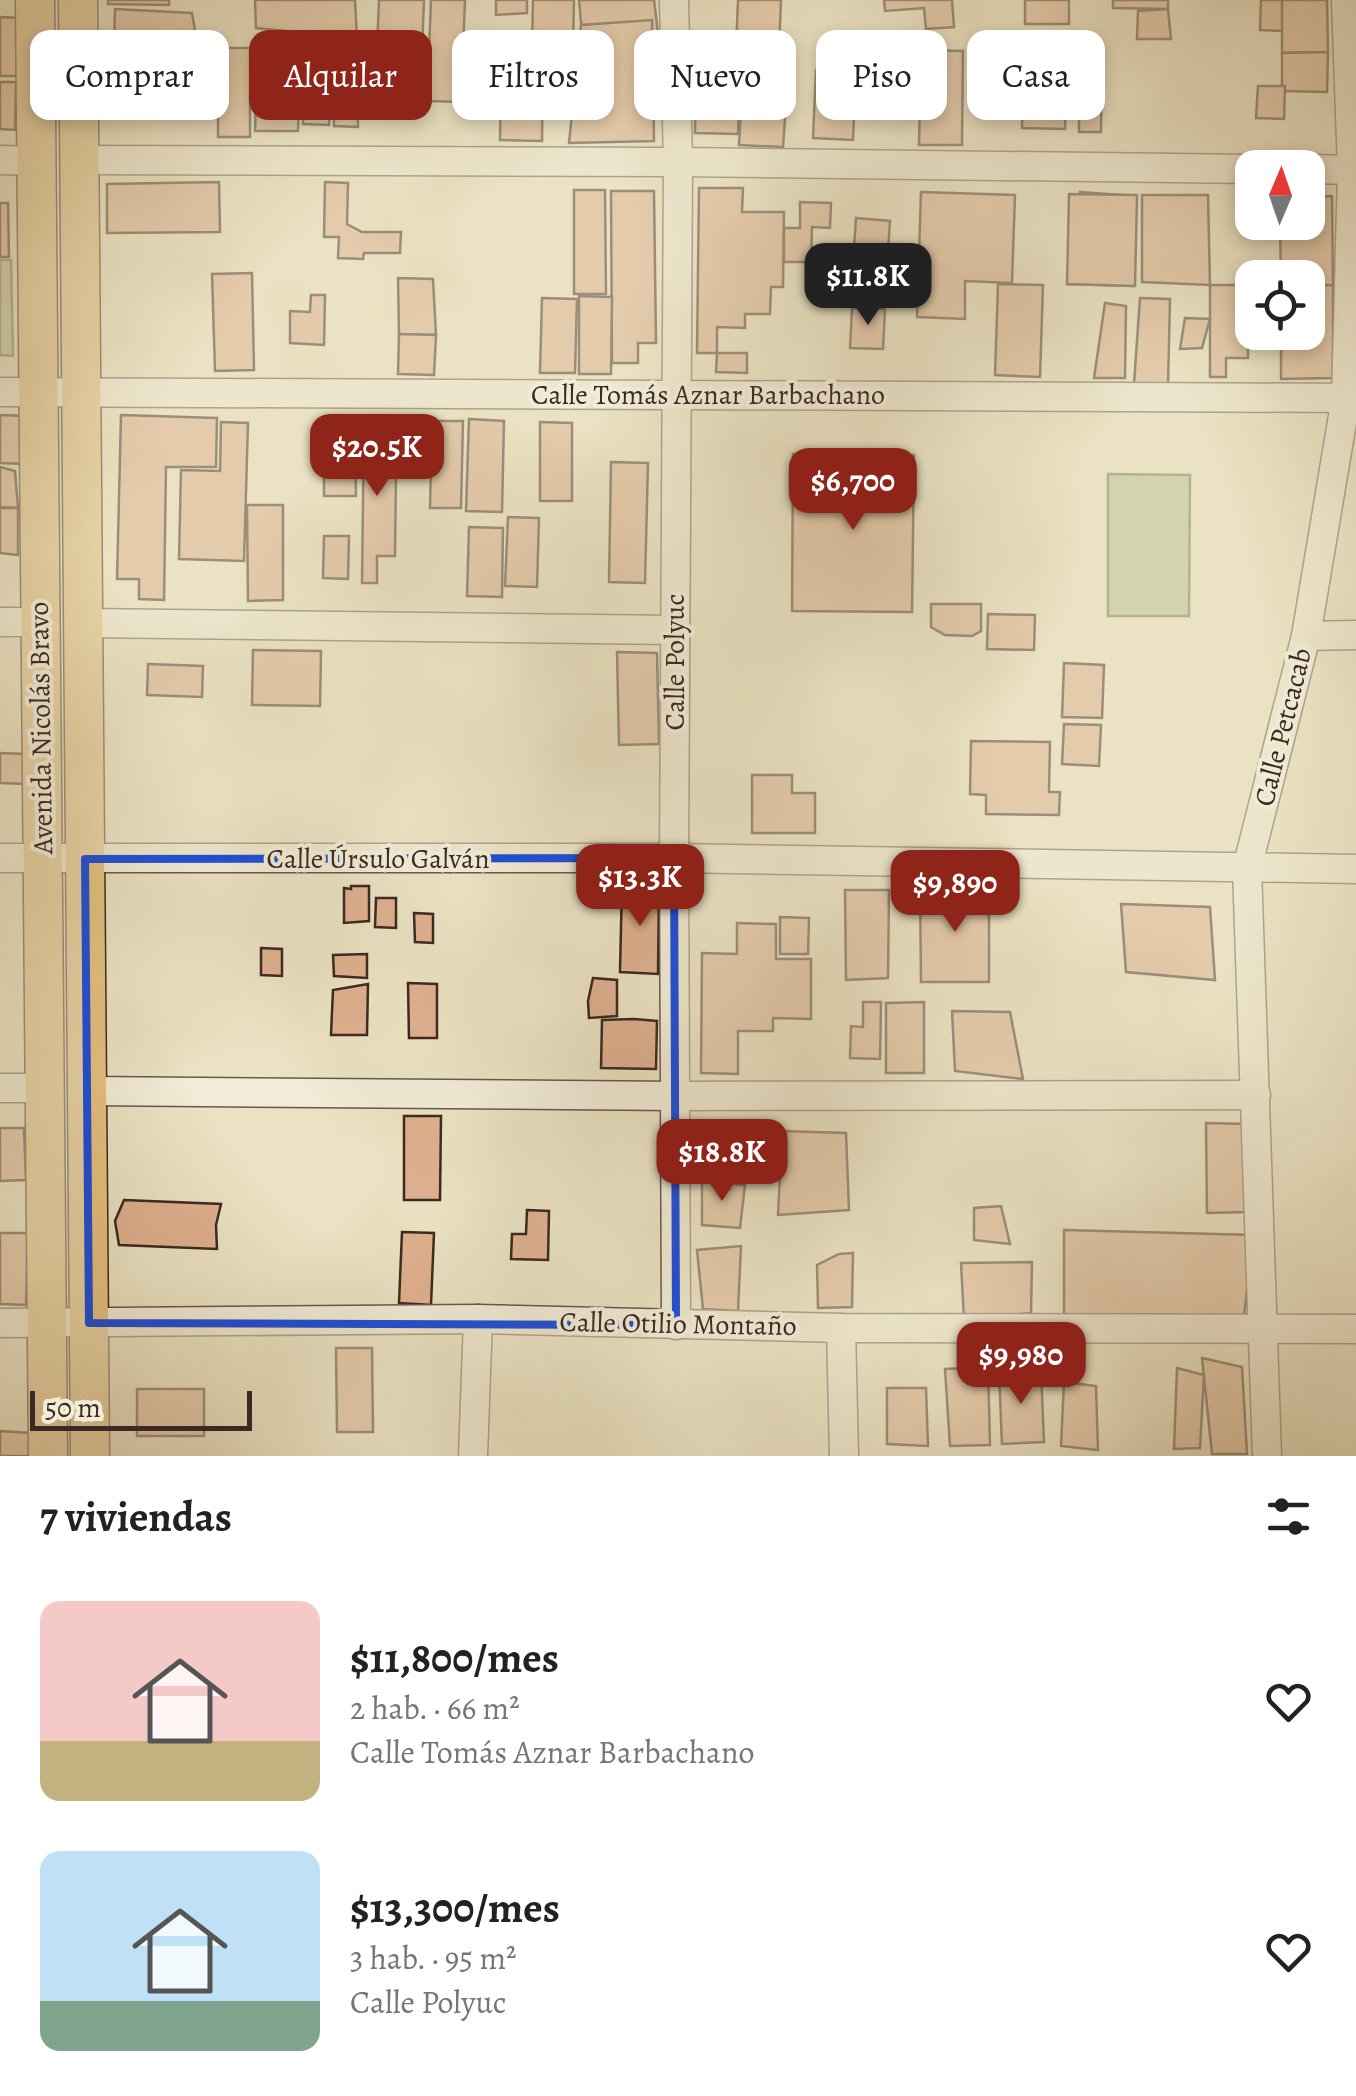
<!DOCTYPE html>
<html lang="es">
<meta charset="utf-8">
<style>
body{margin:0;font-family:Alegreya,serif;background:#f6f6f6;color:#222;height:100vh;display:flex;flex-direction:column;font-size:38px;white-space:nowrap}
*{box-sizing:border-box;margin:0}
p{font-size:32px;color:#767676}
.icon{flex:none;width:55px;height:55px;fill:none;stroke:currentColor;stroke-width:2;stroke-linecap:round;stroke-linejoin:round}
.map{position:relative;height:1456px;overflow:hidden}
.details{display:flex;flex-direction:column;background:#fff;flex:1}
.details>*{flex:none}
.top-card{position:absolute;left:30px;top:30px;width:1298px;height:90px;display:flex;gap:20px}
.needle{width:65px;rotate:2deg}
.fabs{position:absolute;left:1235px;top:150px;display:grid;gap:20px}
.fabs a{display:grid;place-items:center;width:90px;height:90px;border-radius:20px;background:#fff;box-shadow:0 5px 15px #0003;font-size:50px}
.scale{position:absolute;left:30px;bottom:25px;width:222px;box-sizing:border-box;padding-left:10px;border:5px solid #3c2923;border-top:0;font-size:28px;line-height:35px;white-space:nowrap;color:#3c2923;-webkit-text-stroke:8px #f1ecd7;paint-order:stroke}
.price{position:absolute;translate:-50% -85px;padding:0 22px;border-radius:20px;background:#8f2418;color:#fff;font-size:32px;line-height:65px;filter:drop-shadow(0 2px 5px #0008)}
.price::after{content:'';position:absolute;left:50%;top:60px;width:30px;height:22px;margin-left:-15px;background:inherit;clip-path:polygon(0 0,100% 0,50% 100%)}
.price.active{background:#222;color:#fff}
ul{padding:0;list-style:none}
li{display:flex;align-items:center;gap:30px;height:250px;padding:0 40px}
li span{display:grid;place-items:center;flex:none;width:280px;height:200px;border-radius:20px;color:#555}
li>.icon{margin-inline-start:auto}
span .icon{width:120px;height:120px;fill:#fffc;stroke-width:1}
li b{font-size:42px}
h2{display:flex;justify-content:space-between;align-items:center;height:120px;padding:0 40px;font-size:42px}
.tag{padding:0 35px;border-radius:20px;background:#fff;box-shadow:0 5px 15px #0003;font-size:35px;line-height:90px}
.tag.active{background:#8f2418;color:#fff}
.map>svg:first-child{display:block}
</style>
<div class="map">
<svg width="1356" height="1456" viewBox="0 0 1356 1456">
<rect width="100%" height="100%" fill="#eae2c2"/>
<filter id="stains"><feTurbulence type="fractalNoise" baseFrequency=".002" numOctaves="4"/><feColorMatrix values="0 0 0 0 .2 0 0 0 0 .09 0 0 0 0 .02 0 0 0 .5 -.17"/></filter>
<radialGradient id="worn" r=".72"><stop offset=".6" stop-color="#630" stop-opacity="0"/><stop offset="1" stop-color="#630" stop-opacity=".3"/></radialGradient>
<g fill="#b8c393" stroke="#7a765b" stroke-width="2.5">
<path d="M0,260h11l2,96 -13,-1z"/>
<path d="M1108,474l82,1 -1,141h-81z"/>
</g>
<g fill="#deb08f" stroke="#3c2923" stroke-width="2.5">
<path d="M108,0h61v5l-61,-1z"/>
<path d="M255,0h100l2,38 -101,-10z"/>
<path d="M379,0h45l-3,77 -45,-1z"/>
<path d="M431,0h34l-4,102 -34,-1z"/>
<path d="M496,0h31v13l-31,2z"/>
<path d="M533,0h41l-1,49h-41z"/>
<path d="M579,0h75l4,33h-76z"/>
<path d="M738,0h43l-2,51 -43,-2z"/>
<path d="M884,0h68l2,27 -28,2 -2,-21 -39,3z"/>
<rect x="1025" y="0" width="44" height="24"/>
<path d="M1113,0h55v9l-55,-1z"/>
<path d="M1261,0h23l-1,31 -23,-1z"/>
<path d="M1282,0h45l1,52 -46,1z"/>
<path d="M115,9l77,4 6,35 -84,-3z"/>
<path d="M1168,9l3,30h-34l1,-28z"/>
<path d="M0,17l19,1 -1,58h-18z"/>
<path d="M652,20l2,121 -85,2 12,-118z"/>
<path d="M291,37l23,1 -1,18 19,2 -3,67 -26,-1 2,-54 -16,-1z"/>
<path d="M333,38h24l1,89 -24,-1z"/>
<rect x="218" y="48" width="32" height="89"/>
<path d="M921,50l42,1 -1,94h-43z"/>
<path d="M1328,52l-1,40 -45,-1v-38z"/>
<path d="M1024,53l43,1 -2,75 -43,-1z"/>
<path d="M516,63l27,1 -1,77 -42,-1 1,-63h15z"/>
<path d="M696,66h44l-2,68 -43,-1z"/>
<path d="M1068,68l34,1 -1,63h-22v-19l-12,-1z"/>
<path d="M816,70l40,1 -3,69 -40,-2z"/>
<path d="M743,73l45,3 -5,71 -44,-2z"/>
<path d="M0,82h16l-1,48 -15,-1z"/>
<path d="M1258,86h27l-1,33 -28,-1z"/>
<path d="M256,101l43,1 -1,29h-43z"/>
<path d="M219,182l1,50 -113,1v-49z"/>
<path d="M325,182l23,1 -1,41 15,8h39l-1,21h-36l-1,6 -25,-1 1,-21h-15z"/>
<path d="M699,188h44l-1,24h42l-1,75h-12l-1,27h-25v14l-28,-1v26h-20z"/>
<path d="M574,190h31l1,104h-32z"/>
<path d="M611,191h43l2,152h-18v20h-26z"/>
<path d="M921,192l94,3 -3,88 -47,-2v38l-48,-2z"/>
<path d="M1080,192l53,4 -1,90 -65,-2z"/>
<path d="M1069,194l68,1 -2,91 -68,-2z"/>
<path d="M1142,195h66l2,90 -68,-3z"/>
<path d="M1332,196l1,89 -25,1v-8h-27l-1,-56h28v-25z"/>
<path d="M800,202l31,1 -1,25 -18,-1 -1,35h-27v-34h16z"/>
<path d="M0,203h8l1,54h-9z"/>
<path d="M856,218l34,3 -4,60 -34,-2z"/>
<path d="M252,273l2,97 -39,1 -3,-97z"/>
<path d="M398,278l35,1 3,56 -37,-1z"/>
<path d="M998,284l45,1 -3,92 -45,-2z"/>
<path d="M1210,285h38v73h-22v19h-16z"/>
<path d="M1333,285v93l-52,1v-47h27v-46z"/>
<path d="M311,295h14l-1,50 -34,-2v-32l20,1z"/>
<path d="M579,296l33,1 -1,77h-32z"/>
<path d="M542,298l35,1 -2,74h-35z"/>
<path d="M1140,298l30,1 -2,86 -34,-1z"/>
<path d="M1105,303l21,3 -1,72h-31z"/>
<path d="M852,308l33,1 -2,40 -33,-1z"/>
<path d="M1185,318l25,1 -8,29 -22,1z"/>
<path d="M399,334l37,1 -2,40 -36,-1z"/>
<path d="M717,353h30v20l-31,-1z"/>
<path d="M0,415l26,1 -2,48 -24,-1z"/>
<path d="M121,415l96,3 -1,49h-50l-2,133 -25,-1v-20h-22z"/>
<path d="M469,419l35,2 -2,91 -36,-1z"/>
<path d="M355,420l1,76h-32v-75z"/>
<path d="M364,420h25v56h7l-1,80h-18v27h-15z"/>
<path d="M432,421h31l-2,87h-31z"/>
<path d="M221,422l27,1 -4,138 -65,-2 2,-89 39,1z"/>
<path d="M540,422l32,1v78h-32z"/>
<path d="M793,454l121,1 -2,157 -120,-1z"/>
<path d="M611,462l37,1 -3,120 -36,-1z"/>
<path d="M0,467l15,4 3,37 -18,-1z"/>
<path d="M247,505h36v95l-35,1z"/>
<path d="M0,508h18v47l-18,-2z"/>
<path d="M508,517l31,1 -2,69 -32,-1z"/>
<path d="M469,527l34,1 -1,69 -35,-1z"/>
<path d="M324,536h25l-1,43 -25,-1z"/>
<path d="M931,604h50v27l-9,5 -27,-1 -14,-8z"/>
<path d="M988,614l47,1 -1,35 -47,-1z"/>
<path d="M253,650l68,1 -1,55 -68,-1z"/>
<path d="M617,652l40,1 2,91 -40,1z"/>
<path d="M1064,663l40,2 -2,53 -40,-1z"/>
<path d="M148,664l55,2 -1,31 -55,-2z"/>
<path d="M1064,724l37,1 -2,41 -37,-2z"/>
<path d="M971,741l79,1 -1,50h11l-1,23 -73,-1v-19l-16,-1z"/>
<path d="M0,753l27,1 -1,30 -26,-1z"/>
<path d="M752,775h40v18h23v40h-63z"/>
<path d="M622,883l37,2 -1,89 -38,-2z"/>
<path d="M351,886h18v35l-25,2v-35l7,1z"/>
<path d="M920,888h69v94h-68z"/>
<path d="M845,890h44l-1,88 -42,2z"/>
<path d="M376,898h20v30l-21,-1z"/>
<path d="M1121,904l89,3 5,73 -89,-8z"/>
<path d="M414,913l19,1v29l-18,-1z"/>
<path d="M780,917l29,1 -1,36h-28z"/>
<path d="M737,923l39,1v35h35v60l-38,-1v13h-35v43l-37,-1 1,-120 35,1z"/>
<path d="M261,948l21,1v27l-21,-1z"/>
<path d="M367,954v24l-33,-2 -1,-21z"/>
<path d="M593,978l24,2v36l-28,2 -1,-17z"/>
<path d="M408,983l29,1v54h-28z"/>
<path d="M368,984l-1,51h-36l2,-45z"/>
<path d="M863,1002h18l-1,57 -30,-1 1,-32 12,1z"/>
<path d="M924,1002v71h-38v-70z"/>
<path d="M952,1011l58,1 13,67 -68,-8z"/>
<path d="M634,1019l23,2 -1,48 -55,-1 1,-48z"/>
<path d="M404,1116h37l-1,84h-36z"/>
<path d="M1206,1123l41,1 1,88 -41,1z"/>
<path d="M0,1128h24l2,52 -26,1z"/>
<path d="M782,1131l64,2 3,77 -71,5z"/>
<path d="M745,1133l1,36 -39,-2v-32z"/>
<path d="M702,1180l43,5 -5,43 -38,-3z"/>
<path d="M124,1200l97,4 -5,21 1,24 -98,-4 -4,-24z"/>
<path d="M1001,1206l9,38 -36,-4v-32z"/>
<path d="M527,1210l22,1 -1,49 -37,-1 1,-25h14z"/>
<path d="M1064,1230l189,5 -9,82 -180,-3z"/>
<path d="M402,1232l32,1 -3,72 -32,-2z"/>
<path d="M0,1233h28l-2,72 -26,-1z"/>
<path d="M741,1246l-3,65 -35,-2 -6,-59z"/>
<path d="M853,1253l-1,54 -34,1 -1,-43 22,-11z"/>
<path d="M1032,1262l-1,51 -67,7 -3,-57z"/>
<path d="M336,1348h36l1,84h-36z"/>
<path d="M1202,1358l40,9 5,87h-35z"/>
<path d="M988,1367l2,78 -40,1 -5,-77z"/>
<path d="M1177,1368l27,7 -4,73 -26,1z"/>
<path d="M1041,1371l3,71 -42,2 -3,-72z"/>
<path d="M1064,1382l32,4 2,64 -37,-4z"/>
<path d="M887,1388h39l2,58 -41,-2z"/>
<rect x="137" y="1389" width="67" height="47"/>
<path d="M0,1431l30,2 2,23h-32z"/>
</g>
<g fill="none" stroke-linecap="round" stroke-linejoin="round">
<defs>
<g id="minor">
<path d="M674,0l4,162 -4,696 2,467"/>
<path d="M0,160l36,1"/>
<path d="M79,160l599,2 574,7"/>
<path d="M1308,169l48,1"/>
<path d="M0,392l1356,6"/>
<path d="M0,622h40"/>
<path d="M83,623l592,7"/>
<path d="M1306,636l50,-1"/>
<path d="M0,858h674l682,11"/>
<path d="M0,1088h44"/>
<path d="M87,1091l590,5 579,-1"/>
<path d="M0,1323l478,-4 363,9 515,1"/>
<path d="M841,1328l3,128"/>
<path d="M473,1456l5,-137"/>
<path d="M1267,1456l-20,-588 59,-232 40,-238 6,-228 -6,-170"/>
</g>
<g id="major">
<path d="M35,0l13,1456"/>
<path d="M78,0l12,1456"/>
</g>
</defs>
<use href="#minor" stroke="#68574b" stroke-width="31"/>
<use href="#major" stroke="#3c2923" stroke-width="41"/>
<use href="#minor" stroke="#f1ecd7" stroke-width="28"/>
<use href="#major" stroke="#e5c181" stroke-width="38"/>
</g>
<path d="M0 0H1356V1456H0ZM674,858l2,467 -587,-2 -4,-464z" fill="#eae2c2" fill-opacity=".55" fill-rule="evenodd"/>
<path fill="none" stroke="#1d4ed8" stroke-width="8" stroke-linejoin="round" d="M674,858l2,467 -587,-2 -4,-464z"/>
<g text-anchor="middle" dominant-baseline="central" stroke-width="8" stroke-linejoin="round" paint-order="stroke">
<g font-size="28" fill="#3c2923" stroke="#f1ecd7">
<text x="708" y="395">Calle Tomás Aznar Barbachano</text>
<text transform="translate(675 662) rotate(-90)">Calle Polyuc</text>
<text transform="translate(1283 727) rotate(-76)">Calle Petcacab</text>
<text transform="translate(41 728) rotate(-91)">Avenida Nicolás Bravo</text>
<text x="378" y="859">Calle Úrsulo Galván</text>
<text transform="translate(678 1324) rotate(1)">Calle Otilio Montaño</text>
</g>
</g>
<rect width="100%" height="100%" filter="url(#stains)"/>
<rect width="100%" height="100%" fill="url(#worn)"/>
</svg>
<div class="fabs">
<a><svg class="needle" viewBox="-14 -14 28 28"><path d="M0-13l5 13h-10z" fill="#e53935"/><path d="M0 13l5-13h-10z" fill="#767676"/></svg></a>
<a><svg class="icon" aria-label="locate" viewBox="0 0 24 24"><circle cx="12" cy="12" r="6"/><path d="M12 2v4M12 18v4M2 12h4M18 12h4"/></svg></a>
</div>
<div class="scale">50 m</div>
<b class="price active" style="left:868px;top:328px">$11.8K</b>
<b class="price" style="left:377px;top:499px">$20.5K</b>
<b class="price" style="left:853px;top:533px">$6,700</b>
<b class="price" style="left:640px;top:929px">$13.3K</b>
<b class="price" style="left:955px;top:935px">$9,890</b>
<b class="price" style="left:722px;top:1204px">$18.8K</b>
<b class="price" style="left:1021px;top:1407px">$9,980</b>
<div class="top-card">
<a class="tag">Comprar</a>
<a class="tag active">Alquilar</a>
<a class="tag">Filtros</a>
<a class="tag">Nuevo</a>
<a class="tag">Piso</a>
<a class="tag">Casa</a>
</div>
</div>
<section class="details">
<h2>7 viviendas<svg class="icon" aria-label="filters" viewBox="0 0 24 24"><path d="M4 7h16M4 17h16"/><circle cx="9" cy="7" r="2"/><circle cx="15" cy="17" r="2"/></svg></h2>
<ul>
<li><span style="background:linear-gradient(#f6c9c9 70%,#c2b280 0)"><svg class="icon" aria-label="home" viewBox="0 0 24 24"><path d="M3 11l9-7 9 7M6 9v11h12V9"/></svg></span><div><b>$11,800/mes</b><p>2 hab. · 66 m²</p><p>Calle Tomás Aznar Barbachano</p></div><svg class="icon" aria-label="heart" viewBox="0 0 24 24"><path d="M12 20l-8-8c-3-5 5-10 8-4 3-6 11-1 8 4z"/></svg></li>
<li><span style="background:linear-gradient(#bfe0f5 75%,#7fa58c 0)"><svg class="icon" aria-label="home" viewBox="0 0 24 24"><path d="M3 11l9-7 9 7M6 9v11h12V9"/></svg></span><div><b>$13,300/mes</b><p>3 hab. · 95 m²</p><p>Calle Polyuc</p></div><svg class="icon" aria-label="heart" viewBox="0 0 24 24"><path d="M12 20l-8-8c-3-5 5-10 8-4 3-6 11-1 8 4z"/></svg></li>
</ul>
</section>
